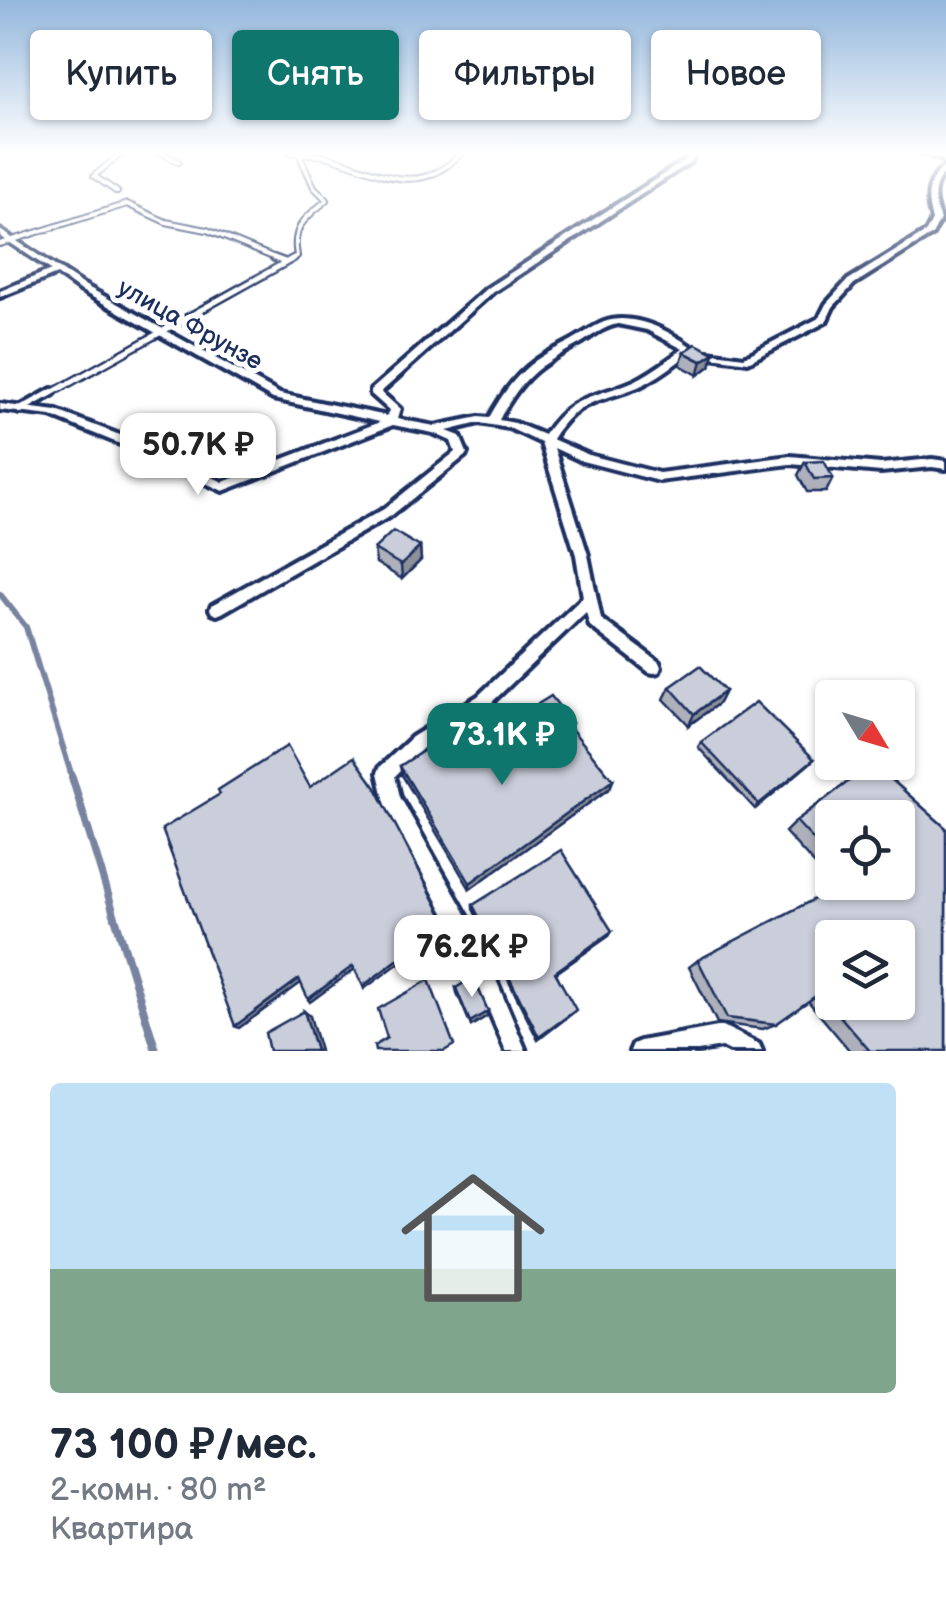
<!DOCTYPE html>
<html lang="ru">
<meta charset="utf-8">
<style>
body{margin:0;font-family:"Balsamiq Sans",sans-serif;background:#f6f6f7;color:#1f2937;height:100vh;display:flex;flex-direction:column;font-size:38px;white-space:nowrap}
*{box-sizing:border-box;margin:0}
p{font-size:32px;color:#747a83}
.icon{flex:none;width:55px;height:55px;fill:none;stroke:currentColor;stroke-width:2;stroke-linecap:round;stroke-linejoin:round}
.map{position:relative;height:1051px;overflow:hidden}
.panel{display:flex;flex-direction:column;background:#fff;flex:1}
.panel>*{flex:none}
.hud{position:absolute;left:30px;top:30px;width:888px;height:90px;display:flex;gap:20px}
.needle{width:65px;rotate:128deg}
.controls{position:absolute;left:815px;top:680px;display:grid;gap:20px}
.controls a{display:grid;place-items:center;width:100px;height:100px;border-radius:10px;background:#fff;box-shadow:0 2px 8px #0004;font-size:50px}
.price{position:absolute;translate:-50% -85px;padding:0 22px;border-radius:20px;background:#fff;color:#222;font-size:32px;line-height:65px;filter:drop-shadow(0 2px 5px #0008)}
.price::after{content:'';position:absolute;left:50%;top:60px;width:30px;height:22px;margin-left:-15px;background:inherit;clip-path:polygon(0 0,100% 0,50% 100%)}
.price.current{background:#0f766e;color:#fff}
ul{padding:0;list-style:none}
li{display:grid;align-content:center;gap:20px;height:530px;padding:0 50px}
li+li{border-top:2px solid #e0e1e3}
li span{display:grid;place-items:center;height:310px;border-radius:10px;color:#555}
li>.icon{margin-inline-start:auto}
span .icon{width:180px;height:180px;fill:#fffc;stroke-width:1}
li b{font-size:42px}
.chip{padding:0 35px;border-radius:10px;background:#fff;box-shadow:0 2px 8px #0004;font-size:35px;line-height:90px}
.chip.current{background:#0f766e;color:#fff}
.map>svg:first-child{display:block}
</style>
<div class="map">
<svg width="946" height="1051" viewBox="0 0 946 1051">
<rect width="100%" height="100%" fill="#fff"/>
<filter id="ink" filterUnits="userSpaceOnUse"><feTurbulence type="fractalNoise" baseFrequency=".01" numOctaves="2"/><feDisplacementMap in="SourceGraphic" scale="20" xChannelSelector="R" yChannelSelector="G"/><feConvolveMatrix kernelMatrix="1 2 1 2 8 2 1 2 1" color-interpolation-filters="sRGB"/></filter>
<g filter="url(#ink)">
<g fill="none" stroke-linecap="round" stroke-linejoin="round">
<path stroke="#77839f" stroke-width="6" d="M0,594l26,33 47,153"/>
<path stroke="#77839f" stroke-width="8" d="M72,777l84,274"/>
<defs>
<g id="service-far2">
<path d="M160,152l19,10"/>
<path d="M289,152c13,2 27,2 40,5 52,15 89,43 133,-5"/>
<path d="M117,192l-23,-16 29,-24"/>
<path d="M0,244l127,-40 39,18 41,8 73,30"/>
<path d="M290,260l7,-4c-6,-29 9,-39 30,-56l-13,-13 -15,-33"/>
</g>
<g id="service-far1">
<path d="M274,258l11,4"/>
<path d="M48,395l246,-137"/>
</g>
<path id="service" d="M20,410l32,-18"/>
<g id="minor">
<path d="M687,152h6l-1,9 -199,131 -112,100 19,17 -3,10 38,7 44,-9 10,1c14,-26 30,-48 55,-63 12,-7 24,-12 35,-19 14,-8 24,-17 42,-17 25,0 51,14 71,28l1,3 51,7 75,-39 7,-14 22,-24 78,-48 6,-12c-7,-23 -5,-40 14,-55 -3,14 0,2 -7,15 -8,13 -4,26 1,40l-8,15 -78,49 -21,23 -7,15 -78,40 -52,-7 -5,-3c-17,13 -33,26 -53,35 -40,16 -60,11 -86,52l37,16 70,18 131,-17 91,8 51,-5 14,2v8l-14,-2 -51,5 -91,-8 -131,17 -77,-20 -28,-13 34,107 13,64 58,43 2,5 -2,5 -5,1 -5,-1 -59,-46 -4,-14 -94,90 9,12 8,-1 6,2 22,31 2,5 -2,5 -6,3 -6,-3 -20,-28c-14,2 -17,-6 -24,-17l-57,36 -29,29 5,21 75,133 51,121h-20l-45,-107 -75,-138 -8,-33 2,-6 32,-30 66,-41 105,-99 -7,-42 -35,-112 -32,-15 -30,-5 -32,8 13,5 7,17 -2,3 -73,59 -170,98 -5,2 -5,-2 -2,-4 2,-4 172,-96 71,-57 -4,-11 -18,-8 -40,-8 -170,66 -93,-43 -79,-32 -51,-6v-6l57,7 81,31 85,40 157,-60 -107,-23 -195,-110 -21,-15 -57,23v-6l51,-21 -51,-34v-6l84,55 196,109 107,22 2,-6 -18,-16v-4l116,-102 200,-129zM618,324l29,6 36,19c-16,11 -30,23 -47,31 -42,19 -63,12 -92,55l-29,-12 -16,-3c24,-45 40,-54 82,-77 13,-8 22,-16 37,-19z"/>
<path d="M919,152h11l16,5v4z"/>
<path d="M723,1026l36,18 3,7h-32l-8,-4 -24,4h-68l3,-7 7,-3z"/>
</g>
</defs>
<use href="#service-far2" stroke="#1b2f5e" stroke-width="8"/>
<use href="#service-far1" stroke="#1b2f5e" stroke-width="10"/>
<use href="#service" stroke="#1b2f5e" stroke-width="14"/>
<use href="#minor" stroke="#1b2f5e" stroke-width="8"/>
<use href="#service-far2" stroke="#fff" stroke-width="4"/>
<use href="#service-far1" stroke="#fff" stroke-width="5"/>
<use href="#service" stroke="#fff" stroke-width="6"/>
<use href="#minor" fill="#fff" fill-rule="evenodd"/>
</g>
<g fill="#aeb1bb" stroke="#1b2f5e" stroke-width="2.5" fill-rule="evenodd">
<path d="M684,352l26,14 -12,9 -18,-10z"/>
<path d="M805,462l28,16 -7,14h-19l-9,-17z"/>
<path d="M420,547l1,13 -19,19 -26,-16 -2,-14z"/>
<path d="M670,687l55,4 -6,12 -30,22 -25,-26z"/>
<path d="M525,712l46,17 42,51 -3,8 -140,101 -68,-114 -2,-9 113,4 31,-20 -20,-29z"/>
<path d="M701,742l113,17 -59,50 -57,-62z"/>
<path d="M873,763l73,65v223h-96l-42,-50 -32,23 -13,5 -46,-6 -28,-56 9,-7 138,-72 -51,-56 11,-11zM832,818h66v64h-66zM832,938h66v64h-66z"/>
<path d="M473,905l139,26 -3,5 -53,37 18,39 -36,28 -65,-131z"/>
<path d="M456,988l32,23 -1,5 -16,10 -14,-33z"/>
</g>
<g fill="#8d9099" stroke="#1b2f5e" stroke-width="2.5">
<path d="M714,353l-4,13 -12,9 4,-14z"/>
<path d="M420,547l1,13 -19,19 -1,-14z"/>
<path d="M725,691l-6,12 -30,22 5,-11z"/>
<path d="M814,759l-5,5 -54,45 4,-5z"/>
<path d="M613,780l-3,8 -140,101v-6z"/>
<path d="M431,928l1,4 -20,8 -1,-4z"/>
<path d="M612,931l-3,5 -56,39 2,-3z"/>
<path d="M418,955l1,3 -13,10 -1,-4z"/>
<path d="M463,955v3l-17,10v-3z"/>
<path d="M401,957l1,4 -38,28 -1,-3z"/>
<path d="M353,966l2,3 -45,33 -2,-3z"/>
<path d="M299,979l3,3 -63,46 -4,-2z"/>
<path d="M304,1011l6,5 10,35h-4z"/>
<path d="M488,1011l-1,5 -16,10 -1,-4z"/>
</g>
<g fill="#caceda" stroke="#1b2f5e" stroke-width="2.5" fill-rule="evenodd">
<path d="M696,344l18,9 -12,8 -18,-9z"/>
<path d="M824,461l9,17 -19,1 -9,-17z"/>
<path d="M393,531l27,16 -19,18 -27,-16z"/>
<path d="M700,666l25,25 -31,23 -24,-27z"/>
<path d="M551,696l21,27 -4,2 45,55 -143,103 -70,-117 75,-49 38,53 36,-24 -24,-34z"/>
<path d="M756,702l58,57 -55,45 -58,-62z"/>
<path d="M287,746l23,41 44,-30 22,31 87,167 -17,10 -15,-37 -20,8 7,19 -13,9 -4,-7 -38,29 -10,-20 -45,33 -9,-20 -64,47 -73,-197 58,-35 -2,-4z"/>
<path d="M873,763l73,65v223h-76l-50,-58 -44,31 -49,-6 -29,-58 149,-78h51v-64h-66v42l-36,-39zM832,938h66v64h-66z"/>
<path d="M561,850l51,81 -57,41 21,38 -37,27 -66,-132z"/>
<path d="M473,977l15,34 -18,11 -14,-34z"/>
<path d="M429,980l25,65 -10,6h-69l-1,-5 13,-8 -9,-29z"/>
<path d="M304,1011l12,40h-47l-4,-18z"/>
</g>
</g>
<linearGradient id="sky" x2="0" y2="1"><stop stop-color="#93b7dc"/><stop offset="0.51" stop-color="#fff"/><stop offset="1" stop-color="#fff" stop-opacity="0"/></linearGradient>
<rect width="946" height="300" fill="url(#sky)"/>
<g text-anchor="middle" dominant-baseline="central" stroke-width="10" stroke-linejoin="round" paint-order="stroke">
<g font-size="25" fill="#1b2f5e" stroke="#fff">
<text transform="translate(190 325) rotate(29)">улица Фрунзе</text>
</g>
</g>
</svg>
<div class="controls">
<a><svg class="needle" viewBox="-14 -14 28 28"><path d="M0-13l5 13h-10z" fill="#e53935"/><path d="M0 13l5-13h-10z" fill="#747a83"/></svg></a>
<a><svg class="icon" aria-label="locate" viewBox="0 0 24 24"><circle cx="12" cy="12" r="6"/><path d="M12 2v4M12 18v4M2 12h4M18 12h4"/></svg></a>
<a><svg class="icon" aria-label="layers" viewBox="0 0 24 24"><path d="M12 4l9 5-9 5-9-5zM3 14l9 5 9-5"/></svg></a>
</div>
<b class="price" style="left:198px;top:498px">50.7K ₽</b>
<b class="price current" style="left:502px;top:788px">73.1K ₽</b>
<b class="price" style="left:472px;top:1000px">76.2K ₽</b>
<div class="hud">
<a class="chip">Купить</a>
<a class="chip current">Снять</a>
<a class="chip">Фильтры</a>
<a class="chip">Новое</a>
</div>
</div>
<section class="panel">
<ul>
<li><span style="background:linear-gradient(#bfe0f5 60%,#7fa58c 0)"><svg class="icon" aria-label="home" viewBox="0 0 24 24"><path d="M3 11l9-7 9 7M6 9v11h12V9"/></svg></span><div><b>73 100 ₽/мес.</b><p>2-комн. · 80 m²</p><p>Квартира</p></div></li>
</ul>
</section>
